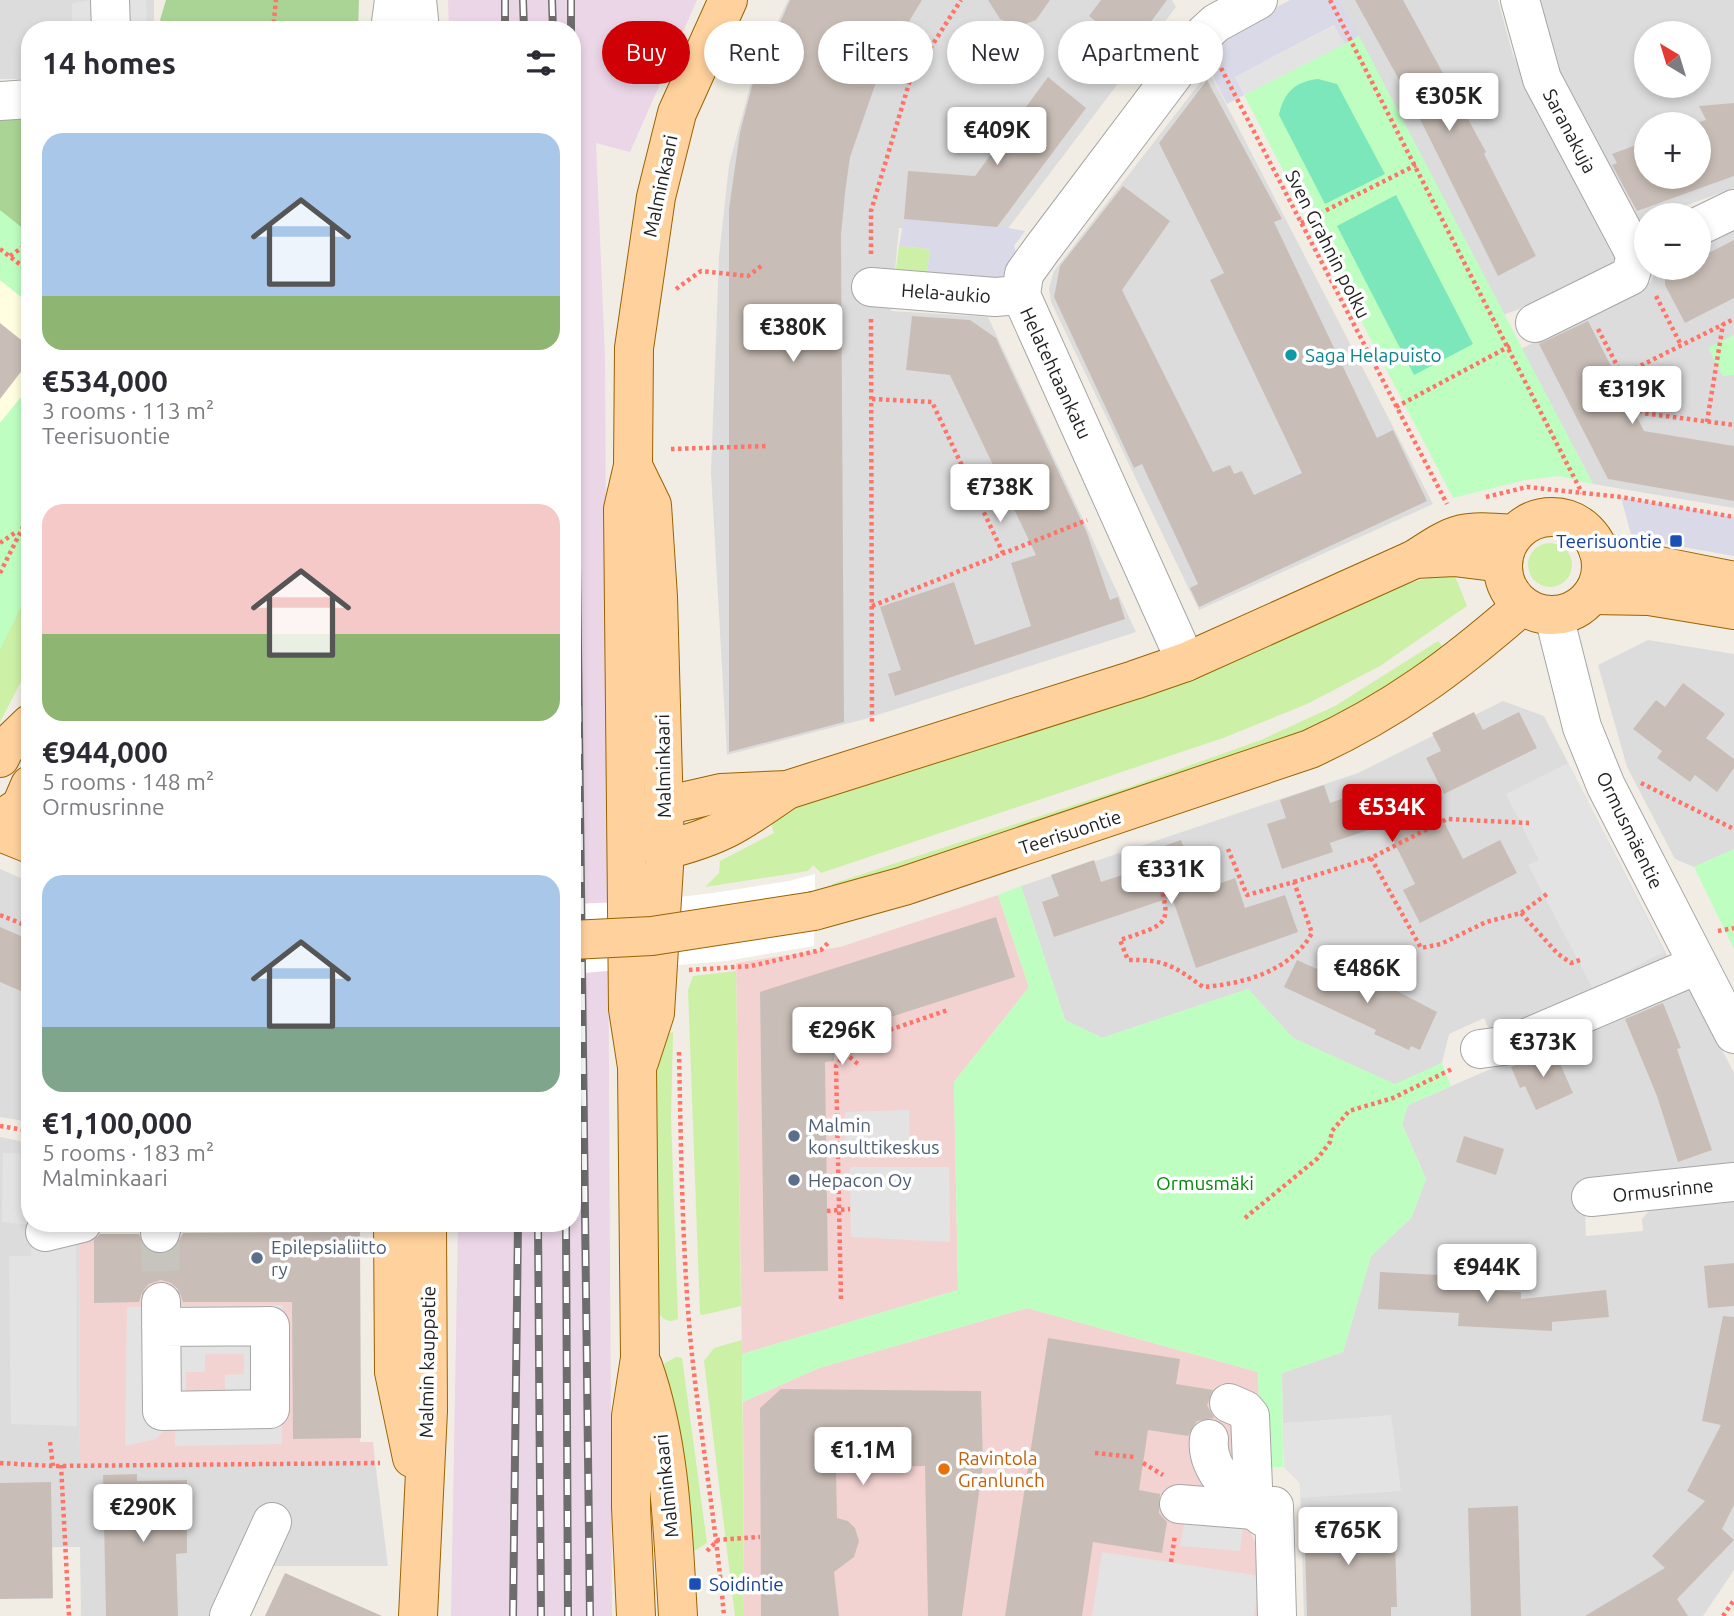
<!DOCTYPE html>
<meta charset="utf-8">
<style>
body{margin:0;font-family:Ubuntu,sans-serif;background:#f7f7f7;color:#2b2b33;height:100vh;display:flex;flex-direction:column;font-size:26px;white-space:nowrap}
*{box-sizing:border-box;margin:0}
p{font-size:23px;color:#7c7c81}
.icon{flex:none;width:38px;height:38px;fill:none;stroke:currentColor;stroke-width:2;stroke-linecap:round;stroke-linejoin:round}
.map{position:relative;flex:1;overflow:hidden}
.side{position:absolute;left:21px;top:21px;width:560px;height:1211px;display:flex;flex-direction:column;background:#fff;border-radius:28px;box-shadow:0 4px 10px #0003}
.side>*{flex:none}
.hud{position:absolute;left:602px;top:21px;width:665px;height:63px;display:flex;gap:14px}
.needle{width:46px;rotate:322deg}
.fabs{position:absolute;left:1634px;top:21px;display:grid;gap:14px}
.fabs a{display:grid;place-items:center;width:77px;height:77px;border-radius:50%;background:#fff;box-shadow:0 4px 10px #0003;font-size:35px}
.price{position:absolute;translate:-50% -60px;padding:0 16px;border-radius:7px;background:#fff;color:#222;font-size:23px;line-height:46px;filter:drop-shadow(0 2px 4px #0008)}
.price::after{content:'';position:absolute;left:50%;top:42px;width:21px;height:16px;margin-left:-10px;background:inherit;clip-path:polygon(0 0,100% 0,50% 100%)}
.price.selected{background:#cf0006;color:#fff}
ul{padding:0;list-style:none}
li{display:grid;align-content:center;gap:14px;height:371px;padding:0 21px}
li span{display:grid;place-items:center;height:217px;border-radius:21px;color:#555}
li>.icon{margin-inline-start:auto}
span .icon{width:126px;height:126px;fill:#fffc;stroke-width:1}
li b{font-size:30px}
h2{display:flex;justify-content:space-between;align-items:center;height:84px;padding:0 21px;font-size:30px}
.chip{padding:0 24px;border-radius:32px;background:#fff;box-shadow:0 4px 10px #0003;font-size:24px;line-height:63px}
.chip.selected{background:#cf0006;color:#fff}
.map>svg:first-child{display:block}
</style>
<div class="map">
<svg width="1734" height="1616" viewBox="0 0 1734 1616">
<rect width="100%" height="100%" fill="#f1ede5"/>
<g fill="#dddcdc" fill-rule="evenodd">
<path d="M0,0h154v30h-124v49h-30z"/>
<path d="M788,0h384l4,7 -176,232 -101,-11 -8,83 97,6 148,315 -271,87 -138,36 -16,-282 8,-217 10,-91 25,-94z"/>
<path d="M1340,0h158l15,55 111,216 -121,44z"/>
<path d="M1530,0h204v188l-74,27h-13v5l-6,2 -18,-15 -80,-149zM1647,33h52v53h-52zM1647,124h52v53h-52z"/>
<path d="M1209,71l224,433 -234,106 -148,-308 -2,-14 5,-17z"/>
<path d="M1734,226v282l-141,-24 -72,-135 130,-67 5,-14h43v-26z"/>
<path d="M1648,640l86,14v195l-40,18 -19,-8 -48,-92 -29,-102z"/>
<path d="M1503,701l41,15 127,247 -163,72 -20,-8 -4,-9 -35,16 -7,29 -47,22 -102,-47 -45,-49 -146,49 -37,-18 -44,-134 337,-113z"/>
<path d="M0,869l30,13v240l-30,-5z"/>
<path d="M1688,983l46,90v92l-150,24 2,47 57,-5 -1,-12 16,-19 76,-5v375l-31,46h-399l-4,-133 -16,-16 -2,-94 61,-21 28,-96 40,-38 15,-39 -24,-55 6,-19z"/>
<path d="M0,1137l30,6v80h49l1,241 295,-3 13,105h-127l-22,50h-158l-1,-69h-28v52h-52z"/>
</g>
<g fill="#f3d3d2">
<path d="M998,895l31,92 -75,95 4,208 -216,64 -6,-391 104,-16z"/>
<path d="M358,1235l2,207h13l2,19 -295,3 -1,-227z"/>
<path d="M1027,1308l231,64 3,95 -16,51 18,43 1,55h-520l-1,-214 76,-34z"/>
</g>
<path fill="#ebd6e7" d="M448,0h249l-67,152 -34,-9 9,214 7,1259h-161l7,-393h114v-1193h-123z"/>
<path fill="#fffee0" d="M0,280l30,24v82l-30,37z"/>
<g fill="#ccf0a6">
<path d="M899,246l31,3 -4,31 -31,-3z"/>
<path d="M30,528v136l-30,58v-128z"/>
<circle cx="1550" cy="565" r="22"/>
<path d="M1453,571l14,35 -87,60 -73,38 -84,34 -402,135 -8,-8 -5,6 -103,16 14,-14 1,-12 54,-28 -4,-14 10,-8 588,-216z"/>
<path d="M1438,641l7,8 -105,68 -86,37 -420,135 -2,-5 297,-97 132,-47 74,-34z"/>
<path d="M736,971l5,335 -38,9 -3,-1 -12,-324 5,-14z"/>
<path d="M673,1032l-2,86 7,201c-11,5 -16,0 -22,-10l-2,-218 6,-55z"/>
<path d="M742,1340l2,276h-9l-31,-255 10,-13z"/>
<path d="M676,1357l6,1 25,185 -21,13 -25,-185 4,-8z"/>
</g>
<g fill="#aad495">
<path d="M166,0h193l-1,30h-188l-10,-10z"/>
<path d="M30,112v154l-30,-23v-130z"/>
</g>
<g fill="#beffc1">
<path d="M1359,36l234,448 -35,-8 -32,4 -73,18 -209,-403z"/>
<path d="M0,210l30,24v70l-30,-24z"/>
<path d="M1734,335v40l-11,1 -15,-28z"/>
<path d="M30,386v202l-30,62v-227z"/>
<path d="M1734,849v100l-40,-82z"/>
<path d="M1021,886l44,134 37,18 146,-49 45,49 102,46 47,-21 9,23 -43,19 -6,19 24,55 -15,39 -40,38 -28,96 -61,21 1,94h-22l-3,-95 -231,-64 -208,60 -76,34 -1,-48 216,-64 -4,-208 75,-95 -31,-92z"/>
</g>
<g fill="#7be7ba">
<path d="M1318,79l19,5 48,90 -60,30 -46,-89c4,-22 17,-34 39,-36z"/>
<path d="M1396,195l77,149 -59,31 -77,-149z"/>
</g>
<g fill="#e3e3e3" fill-rule="evenodd">
<path d="M92,0h54l1,30h-75v-27z"/>
<path d="M1335,25l10,19 -101,51 -9,-18z"/>
<path d="M1568,763l96,189 -71,37 -65,-124 11,-5 -33,-66z"/>
<path d="M909,1110l1,44 -64,3 -1,-45z"/>
<path d="M3,1153l27,1v69h46l1,203 -66,-2 -2,-168h22l2,-31 -31,-3z"/>
<path d="M850,1167h99l1,75 -99,-5z"/>
<path d="M283,1305l-1,139 -107,2v-18l-7,-1 -12,12 -31,7 2,-139zM205,1354h39v20l-19,1v18h-39v-21h19z"/>
<path d="M1391,1415l10,76 -100,7 -1,-15 -16,-16 -1,-44z"/>
<path d="M1185,1519l58,5 -3,27 -60,-5z"/>
<path d="M1102,1552l158,24 -6,40h-162z"/>
</g>
<g fill="#d9d9e7">
<path d="M1290,0h50l19,36 -14,8 -11,-19 -99,52 9,18 -17,9 -27,-52 15,-13z"/>
<path d="M904,219l93,7 28,5 -11,15 3,9 -13,28 -78,-3 4,-31 -31,-3z"/>
<path d="M1621,497l113,20v39l-102,-18z"/>
</g>
<path fill="#fff" d="M815,874l-1,72 -88,15 -154,13v-70l75,-3 66,-8 76,-12z"/>
<g fill="#c9beb7">
<path d="M790,0h132l-41,68 -31,89 -5,36 -4,42 3,487 -115,30v-543l11,-77 12,-46z"/>
<path d="M988,0h62l-14,20 -18,7 -18,-8z"/>
<path d="M1101,0h66l-37,50 -41,-34z"/>
<path d="M1355,0h48l83,152 -2,2 52,102 -38,20 -85,-171z"/>
<path d="M1048,77l38,31 -89,119 -93,-8 4,-48 67,5z"/>
<path d="M1207,80l75,139 -8,3 103,216 16,-8 34,71 -228,106 -9,-19 8,-4 -56,-120 -8,4 -80,-171 6,-31 63,-80 47,35 -48,69 91,182 17,-7 4,9 8,-3 12,24 48,-22 -92,-193 14,-7 -65,-130z"/>
<path d="M1734,103v73l-97,35 -25,-46 5,-2 -5,-9 35,-13v36h52v-55l7,-2 -7,-14z"/>
<path d="M1734,240v58l-49,25 -20,-38v-9l16,-8h18v-10z"/>
<path d="M912,316l58,4 26,18 91,195 23,67 8,-3 7,22 -230,77 -7,-22 13,-4 -21,-63 74,-25 21,63 56,-19 -20,-63 25,-8 -86,-180 -44,-5z"/>
<path d="M1588,321l56,110 90,15v55l-126,-22 -69,-135z"/>
<path d="M0,323l30,24v13l-30,39z"/>
<path d="M1683,683l42,31 -19,24 28,21v9l-17,24 -22,-17 -5,7 -33,-24 5,-7 -29,-22 23,-29 9,7z"/>
<path d="M1474,712l9,18 36,-18 18,36 -93,46 -18,-36 15,-7 -9,-18z"/>
<path d="M1324,785l6,18 41,-14 6,20 48,-24 38,74 37,-19 17,33 -97,50 -17,-33 12,-6 -37,-74 5,15 -53,18 3,9 -51,17 -15,-45 19,-6 -6,-18z"/>
<path d="M1181,840l18,51 36,-13 10,30 40,-13 13,37 -102,36 -24,-71 -118,40 -12,-35 17,-6 -8,-21 43,-15 7,22 61,-20 -4,-14z"/>
<path d="M996,917l19,60 -168,54 1,4 -14,19v7l-9,1 3,209 -64,1 -4,-280z"/>
<path d="M0,927l30,13v55l-30,-13z"/>
<path d="M1297,960l67,30 6,-13 67,35 -17,38 -9,-4 -2,4 -35,-16 2,-4 -92,-43z"/>
<path d="M1663,1003l18,45 -4,1 35,101 -34,12 -21,-66 -32,-77z"/>
<path d="M1554,1050l19,43 -37,17 -11,-24 -5,2 -9,-21z"/>
<path d="M1464,1136l40,13 -8,26 -40,-13z"/>
<path d="M360,1232l1,206 -68,1 -1,-137h-109l-4,-12 -8,-7 -10,-3 -12,4 -7,8 -3,10 -45,1v-63l6,-6h39l6,14 9,6h10l11,-6 8,-15z"/>
<path d="M1734,1263v43l-26,2 -4,-42z"/>
<path d="M1380,1272l60,3 -1,13 82,4v7l85,-9 3,27 -57,5v9l-94,-5 1,-13 -81,-4z"/>
<path d="M1723,1316l11,1v188l-12,24 12,11 -57,59 11,17h-103l80,-48 -13,-12 53,-55 -18,-10 34,-66 -19,-4z"/>
<path d="M1048,1338l132,21 -4,25 37,6 -6,15 7,13 -17,3 -9,15 -40,-6 -9,60 21,4 -1,19 8,9 -5,31 -69,-11 -11,74h-77z"/>
<path d="M781,1389l200,2 2,73 -21,152h-34l-3,-150 -89,3 1,49 11,3 7,7 4,13 -5,16 -20,15 5,44h-78l-1,-208z"/>
<path d="M137,1474v7l50,-1v73l-11,1 2,62h-72l-3,-141z"/>
<path d="M51,1482l2,116 -53,1v-116z"/>
<path d="M1518,1506l3,110h-50l-3,-108z"/>
<path d="M1355,1511l1,19 29,-1 1,11h9l2,67h-6v9h-84l-3,-103z"/>
<path d="M285,1573l97,43h-117z"/>
</g>
<g fill="none" stroke-linecap="round" stroke-linejoin="round">
<path stroke="#c7c4bd" stroke-width="38" stroke-dasharray="38 19" stroke-linecap="butt" d="M160,1233l1,69"/>
<defs>
<g id="minor">
<path d="M110,0l1,30"/>
<path d="M417,0l3,30"/>
<path d="M1520,0l22,79 94,177"/>
<path d="M390,30l4,-30"/>
<path d="M0,101l30,-2"/>
<path d="M1699,226l35,-17"/>
<path d="M871,287l124,10 26,-2"/>
<path d="M1535,323l95,-47 6,-20 11,-5"/>
<path d="M1554,616l28,111 24,59 128,248"/>
<path d="M1186,662l-165,-367 3,-21 18,-25 162,-215 12,-11 42,-23"/>
<path d="M1480,1049l30,-4 187,-80"/>
<path d="M1591,1197l143,-15"/>
<path d="M45,1232l37,-9"/>
<path d="M160,1233l3,-10"/>
<path d="M161,1302l1,109 108,-2v-83l-109,1"/>
<path d="M1209,1439c-4,33 31,60 54,78"/>
<path d="M1179,1504l75,6 -4,-94 -5,-6 -16,-7"/>
<path d="M1274,1506l3,110"/>
<path d="M229,1616l43,-94"/>
</g>
<g id="major">
<path d="M633,466l19,39 6,92 7,253 -10,163 -16,49"/>
<circle cx="1552" cy="566" r="49"/>
<path d="M1598,550l31,10 105,21"/>
<path d="M1415,559l39,-2 48,6"/>
<path d="M1592,595l57,1 85,14"/>
<path d="M0,758l5,-10 25,-24"/>
<path d="M0,820l21,-14 9,-21"/>
<path d="M627,828l37,-22 57,-13 66,-3 347,-110 52,-18 229,-103c44,-29 47,-29 99,-25"/>
<path d="M0,832l30,12"/>
<path d="M643,837l22,13c56,-14 75,-27 122,-60"/>
<path d="M814,911l90,-25 406,-137c85,-39 143,-83 212,-143"/>
<path d="M393,1223l1,149 18,86"/>
<path d="M643,1366c28,79 30,167 35,250"/>
<path d="M418,1616l10,-205 -1,-188"/>
<path d="M636,1616l-5,-109v-91l9,-58 -3,-291 -9,-58 -5,-500 10,-43 1,-118 22,-151 21,-84 51,-113"/>
</g>
</defs>
<use href="#minor" stroke="#a6a6a6" stroke-width="40"/>
<use href="#major" stroke="#9b6300" stroke-width="40"/>
<g stroke="#ff7368" stroke-width="4.5" stroke-dasharray="3.5 3.5" stroke-linecap="butt">
<path d="M1330,0l252,493"/>
<path d="M273,30l3,-30"/>
<path d="M1221,68l226,436"/>
<path d="M1301,223l115,-58"/>
<path d="M0,249l30,23"/>
<path d="M871,254v-43l39,-131 51,-80"/>
<path d="M10,256l20,-14"/>
<path d="M676,289l25,-18 47,5 16,-12"/>
<path d="M1656,296l25,49"/>
<path d="M871,319l1,405"/>
<path d="M1598,329l44,84 92,12"/>
<path d="M1622,375l112,-56"/>
<path d="M872,399l60,3 71,151"/>
<path d="M1396,407l114,-61"/>
<path d="M1707,422l16,-98"/>
<path d="M671,449l96,-3"/>
<path d="M1486,497l41,-10 94,10 113,20"/>
<path d="M0,543l16,-11"/>
<path d="M0,573l30,-60"/>
<path d="M872,606l215,-86"/>
<path d="M1641,783l93,46"/>
<path d="M1371,858l50,90 20,-4 45,-22 35,-9 26,-19"/>
<path d="M1157,873c15,52 14,50 -37,67l8,20c36,-1 46,6 75,27 40,-3 88,-16 109,-54l-18,-51 -47,13 -19,-46"/>
<path d="M1294,882l77,-24 76,-39 82,4"/>
<path d="M1521,913l37,41 13,9 12,-4"/>
<path d="M0,915l30,12"/>
<path d="M1718,931l16,-3"/>
<path d="M689,970l62,-4 70,-16 8,-8"/>
<path d="M839,1048l20,17"/>
<path d="M679,1052c2,95 3,189 11,283 9,94 26,187 34,281"/>
<path d="M0,1126l30,5"/>
<path d="M827,1211l23,-2"/>
<path d="M1245,1218l73,-60 12,-16 2,-11 17,-20 44,-13 61,-30"/>
<path d="M841,1299l-5,-233 18,-24 94,-32"/>
<path d="M50,1442l3,24"/>
<path d="M1095,1453l39,4"/>
<path d="M0,1463l53,3 327,-3"/>
<path d="M1143,1463l20,12"/>
<path d="M61,1465l8,151"/>
<path d="M707,1551l11,-11 42,-3"/>
<path d="M1171,1562l4,-27"/>
<path d="M1723,1616l11,-16"/>
</g>
<use href="#minor" stroke="#fff" stroke-width="38"/>
<use href="#major" stroke="#ffd19c" stroke-width="38"/>
<defs>
<g id="rail">
<path d="M505,0v30"/>
<path d="M523,0l1,30"/>
<path d="M552,0l1,30"/>
<path d="M571,0v30"/>
<path d="M572,162l18,1454"/>
<path d="M538,1223l3,393"/>
<path d="M566,1223l2,393"/>
<path d="M513,1616l5,-393"/>
</g>
</defs>
<use href="#rail" stroke="#6d6d6d" stroke-width="8"/>
<use href="#rail" stroke="#fff" stroke-width="5" stroke-dasharray="16" stroke-linecap="butt"/>
<defs>
<path id="major-bridge" d="M572,940l80,-4 162,-25"/>
</defs>
<use href="#major-bridge" stroke="#9b6300" stroke-width="40" stroke-linecap="butt"/>
<use href="#major-bridge" stroke="#ffd19c" stroke-width="38"/>
</g>
<circle fill="#0f9aa8" stroke="#fff" stroke-width="2.5" cx="1291" cy="355" r="7"/>
<g fill="#1a4fb4" stroke="#fff" stroke-width="2.5">
<rect x="1669" y="534" width="14" height="14" rx="3.5"/>
<rect x="688" y="1577" width="14" height="14" rx="3.5"/>
</g>
<g fill="#5c6f8a" stroke="#fff" stroke-width="2.5">
<circle cx="794" cy="1136" r="7"/>
<circle cx="794" cy="1180" r="7"/>
<circle cx="257" cy="1258" r="7"/>
</g>
<circle fill="#e8710a" stroke="#fff" stroke-width="2.5" cx="944" cy="1469" r="7"/>
<g text-anchor="middle" dominant-baseline="central" stroke-width="7" stroke-linejoin="round" paint-order="stroke">
<g font-size="19" fill="#1f1f1f" stroke="#fff">
<text transform="translate(1570 131) rotate(62)">Saranakuja</text>
<text transform="translate(660 186) rotate(-78)">Malminkaari</text>
<text transform="translate(1328 244) rotate(63)">Sven Grahnin polku</text>
<text transform="translate(946 293) rotate(4)">Hela-aukio</text>
<text transform="translate(1056 373) rotate(65)">Helatehtaankatu</text>
<text transform="translate(663 766) rotate(-91)">Malminkaari</text>
<text transform="translate(1630 830) rotate(64)">Ormusmäentie</text>
<text transform="translate(1070 832) rotate(-18)">Teerisuontie</text>
<text transform="translate(1663 1190) rotate(-6)">Ormusrinne</text>
<text transform="translate(427 1362) rotate(-89)">Malmin kauppatie</text>
<text transform="translate(666 1486) rotate(-96)">Malminkaari</text>
</g>
<g font-size="19" fill="#0d838f" stroke="#fff" text-anchor="start">
<text x="1305" y="355">Saga Helapuisto</text>
</g>
<g font-size="19" fill="#164399" stroke="#fff" text-anchor="end">
<text x="1662" y="541">Teerisuontie</text>
<text x="709" y="1584" text-anchor="start">Soidintie</text>
</g>
<g font-size="19" fill="#4e5e75" stroke="#fff" text-anchor="start">
<text x="808" y="1125">Malmin<tspan x="808" dy="22">konsulttikeskus</tspan></text>
<text x="808" y="1180">Hepacon Oy</text>
<text x="271" y="1247">Epilepsialiitto<tspan x="271" dy="22">ry</tspan></text>
</g>
<g font-size="19" fill="#018a08" stroke="#fff">
<text x="1205" y="1183">Ormusmäki</text>
</g>
<g font-size="19" fill="#c56008" stroke="#fff" text-anchor="start">
<text x="958" y="1458">Ravintola<tspan x="958" dy="22">Granlunch</tspan></text>
</g>
</g>
</svg>
<div class="fabs">
<a><svg class="needle" viewBox="-14 -14 28 28"><path d="M0-13l5 13h-10z" fill="#e53935"/><path d="M0 13l5-13h-10z" fill="#7c7c81"/></svg></a>
<a>+</a>
<a>−</a>
</div>
<b class="price" style="left:1449px;top:133px">€305K</b>
<b class="price" style="left:997px;top:167px">€409K</b>
<b class="price" style="left:793px;top:364px">€380K</b>
<b class="price" style="left:1632px;top:426px">€319K</b>
<b class="price" style="left:1000px;top:524px">€738K</b>
<b class="price selected" style="left:1392px;top:844px">€534K</b>
<b class="price" style="left:1171px;top:906px">€331K</b>
<b class="price" style="left:1367px;top:1005px">€486K</b>
<b class="price" style="left:842px;top:1067px">€296K</b>
<b class="price" style="left:1543px;top:1079px">€373K</b>
<b class="price" style="left:1487px;top:1304px">€944K</b>
<b class="price" style="left:863px;top:1487px">€1.1M</b>
<b class="price" style="left:143px;top:1544px">€290K</b>
<b class="price" style="left:1348px;top:1567px">€765K</b>
<div class="hud">
<a class="chip selected">Buy</a>
<a class="chip">Rent</a>
<a class="chip">Filters</a>
<a class="chip">New</a>
<a class="chip">Apartment</a>
</div>
<section class="side">
<h2>14 homes<svg class="icon" aria-label="filters" viewBox="0 0 24 24"><path d="M4 7h16M4 17h16"/><circle cx="9" cy="7" r="2"/><circle cx="15" cy="17" r="2"/></svg></h2>
<ul>
<li><span style="background:linear-gradient(#a9c7e8 75%,#8fb573 0)"><svg class="icon" aria-label="home" viewBox="0 0 24 24"><path d="M3 11l9-7 9 7M6 9v11h12V9"/></svg></span><div><b>€534,000</b><p>3 rooms · 113 m²</p><p>Teerisuontie</p></div></li>
<li><span style="background:linear-gradient(#f6c9c9 60%,#8fb573 0)"><svg class="icon" aria-label="home" viewBox="0 0 24 24"><path d="M3 11l9-7 9 7M6 9v11h12V9"/></svg></span><div><b>€944,000</b><p>5 rooms · 148 m²</p><p>Ormusrinne</p></div></li>
<li><span style="background:linear-gradient(#a9c7e8 70%,#7fa58c 0)"><svg class="icon" aria-label="home" viewBox="0 0 24 24"><path d="M3 11l9-7 9 7M6 9v11h12V9"/></svg></span><div><b>€1,100,000</b><p>5 rooms · 183 m²</p><p>Malminkaari</p></div></li>
</ul>
</section>
</div>
